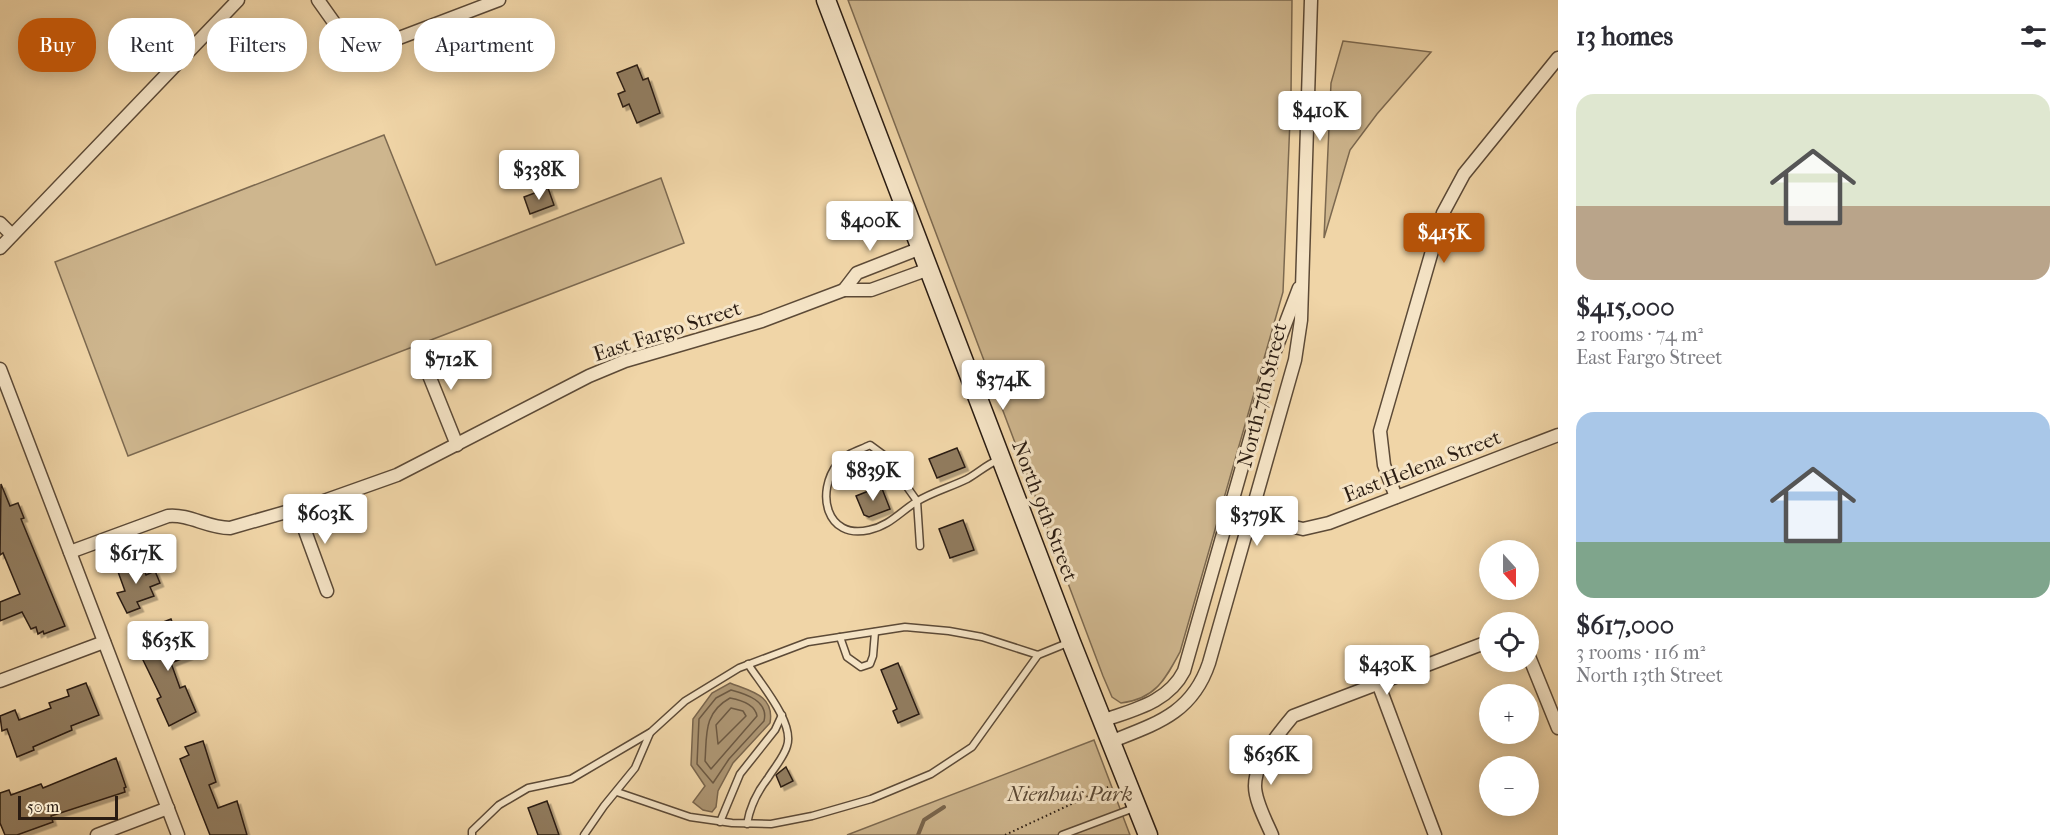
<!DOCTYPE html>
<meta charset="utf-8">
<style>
body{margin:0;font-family:"IM FELL French Canon",serif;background:#f7f7f7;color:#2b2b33;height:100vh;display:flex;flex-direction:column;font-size:22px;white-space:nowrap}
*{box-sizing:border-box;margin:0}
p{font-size:20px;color:#7c7c81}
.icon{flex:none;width:33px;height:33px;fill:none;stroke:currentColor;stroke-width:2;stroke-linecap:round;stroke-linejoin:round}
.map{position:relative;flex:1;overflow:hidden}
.panel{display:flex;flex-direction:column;background:#fff;width:510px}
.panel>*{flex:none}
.top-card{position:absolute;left:18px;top:18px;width:570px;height:54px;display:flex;gap:12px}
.needle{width:39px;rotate:159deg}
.controls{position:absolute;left:1479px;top:540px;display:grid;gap:12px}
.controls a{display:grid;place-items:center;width:60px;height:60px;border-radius:50%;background:#fff;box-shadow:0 3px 15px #0003;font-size:30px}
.scale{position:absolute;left:18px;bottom:15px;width:100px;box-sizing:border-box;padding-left:6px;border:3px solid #2a1c12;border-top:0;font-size:16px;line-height:21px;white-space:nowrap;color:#2a1c12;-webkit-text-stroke:4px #f5e4c6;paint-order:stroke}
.price{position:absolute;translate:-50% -51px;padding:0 14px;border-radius:6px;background:#fff;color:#222;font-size:20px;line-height:39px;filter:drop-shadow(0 2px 3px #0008)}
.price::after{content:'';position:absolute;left:50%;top:36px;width:18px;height:14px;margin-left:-9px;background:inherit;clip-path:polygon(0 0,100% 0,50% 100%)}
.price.selected{background:#b45309;color:#fff}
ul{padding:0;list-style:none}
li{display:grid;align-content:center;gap:12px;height:318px;padding:0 18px}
li span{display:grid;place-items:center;height:186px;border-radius:18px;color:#555}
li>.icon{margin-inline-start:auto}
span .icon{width:108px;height:108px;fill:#fffc;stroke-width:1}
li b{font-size:26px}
h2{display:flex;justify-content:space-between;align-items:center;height:72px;padding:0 18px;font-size:26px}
.tag{padding:0 21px;border-radius:24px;background:#fff;box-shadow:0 3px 15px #0003;font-size:21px;line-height:54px}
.tag.selected{background:#b45309;color:#fff}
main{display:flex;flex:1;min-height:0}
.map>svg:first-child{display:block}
</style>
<main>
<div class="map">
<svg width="1558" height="835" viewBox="0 0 1558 835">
<defs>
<filter id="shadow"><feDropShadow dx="3.5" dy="3.5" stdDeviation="0" flood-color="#0004"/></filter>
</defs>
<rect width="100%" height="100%" fill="#f0d5a7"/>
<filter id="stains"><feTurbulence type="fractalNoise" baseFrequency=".00333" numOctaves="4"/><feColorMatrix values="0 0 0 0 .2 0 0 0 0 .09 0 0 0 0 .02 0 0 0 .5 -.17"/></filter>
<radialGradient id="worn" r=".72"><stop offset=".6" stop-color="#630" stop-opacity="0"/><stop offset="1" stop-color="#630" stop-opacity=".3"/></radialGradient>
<g fill="#ceb68e" stroke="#7c6950" stroke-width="1.5">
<path d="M848,0h444l-1,95 -8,197 -103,360c-15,28 -25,47 -59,51l-9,-6 -9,-21z"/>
<path d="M1343,41l88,11 -54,62 -27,36 -26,88 7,-155z"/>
<path d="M384,135l52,130 225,-87 23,65 -556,213 -73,-194z"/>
<path d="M1094,740l36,95h-283z"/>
</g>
<path fill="#ad9674" stroke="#79654d" stroke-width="1.5" d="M730,683c20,8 45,12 40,40l-37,40 -15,28 -2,16 -4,5 -9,-2 -10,-8 12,-16 -14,-21 2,-46 19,-26z"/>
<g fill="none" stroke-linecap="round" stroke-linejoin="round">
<g stroke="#6c5943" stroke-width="1.5">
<path d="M731,690c15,4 38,11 33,31l-35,38 -16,24 -16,-19 2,-45 17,-21z"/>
<path d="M730,698c11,2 25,6 27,18l-46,53 -6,-8c2,-26 -2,-48 25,-63z"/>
<path d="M731,708l12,3 3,5 -28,28 -2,-19z"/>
</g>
<path stroke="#79654d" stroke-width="4" d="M918,835l6,-15 20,-13"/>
</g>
<g fill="#917c5f" stroke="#2a1c12" stroke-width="1.5" filter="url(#shadow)">
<path d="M637,65l6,15 5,-2 12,35 -23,10 -8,-19 -6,3 -5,-13 7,-3 -8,-18z"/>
<path d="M548,188l6,17 -24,9 -6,-17z"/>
<path d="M957,448l8,19 -28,11 -8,-19z"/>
<path d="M1,484l9,22 8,-3 6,15 -3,1 44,107 -21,8 -1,-3 -5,3 -2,-7 -5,2 -9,-17 -22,9v-19l20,-8 -17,-41 -3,2z"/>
<path d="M881,486l9,23 -21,8 -5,-2 -8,-19z"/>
<path d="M963,520l11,30 -24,8 -11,-29z"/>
<path d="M141,560l5,15 9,-4 5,12 -10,4 4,9 -17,6 3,6 -13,5 -10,-20 8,-2 -8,-22z"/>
<path d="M171,619l8,22 4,-2 6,17 -18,7 9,25 5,-2 11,26 -27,14 -12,-27 4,-2 -19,-39 11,-4 -7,-19 4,-2 -2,-5z"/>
<path d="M898,663l21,51 -21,9 -5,-12 4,-2 -16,-39z"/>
<path d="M86,683l13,32 -28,11 1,4 -39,17 1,3 -17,7 -10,-28 -5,2 -2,-15 15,-6 4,10 32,-12 -2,-5 20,-7 -2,-6z"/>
<path d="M203,741l13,41 -7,3 9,23 19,-7 10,34h-37l-30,-76 9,-4 -4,-8z"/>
<path d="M116,758l10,29 -2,1 1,4 -74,24 2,6 -36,13h-12l-5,-12v-30l9,-3 2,5 30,-11 2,4z"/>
<path d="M786,767l7,14 -12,6 -5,-12z"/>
<path d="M547,801l12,34h-21l-10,-27z"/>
</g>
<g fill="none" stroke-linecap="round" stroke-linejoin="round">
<defs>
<g id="lane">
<path d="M920,546l-3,-45 -32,-45 -15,-11c-10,5 -25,9 -32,18 -23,29 -12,77 31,67 20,-4 31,-18 47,-28 16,-10 35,-15 51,-23 11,-6 19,-14 31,-19"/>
<path d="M840,637l7,20 14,10 9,-3 3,-8 2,-24"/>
<path d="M617,792l73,25 42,6 39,1 41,-8 59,-17 60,-25 41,-27 66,-92"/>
<path d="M720,822l20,-48 35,-44 7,-15"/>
<path d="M747,824c3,-18 10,-32 21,-46 6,-10 16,-21 19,-32 8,-23 -27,-63 -39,-82"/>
<path d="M472,835v-4l27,-26 29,-17 43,-9 80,-47 34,-31 54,-33 69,-26 97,-15 44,4 33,6 56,18 32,-13"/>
<path d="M584,835l20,-29 31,-38 15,-35"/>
<path d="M1062,835l72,-27"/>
</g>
<g id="street">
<path d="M318,0l22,31v16l38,-1 121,-46"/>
<path d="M0,223l12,12"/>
<path d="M0,248l238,-248"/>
<path d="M844,290l13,-17 64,-25"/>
<path d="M418,348l39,97"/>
<path d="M0,369l178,466"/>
<path d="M1396,497l-12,-32 -4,-34 63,-218 21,-39 94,-116"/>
<path d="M297,509l30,82"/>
<path d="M1229,512l74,17 26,-6 229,-88"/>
<path d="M70,552l98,-36c22,-2 39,12 62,12l91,-26 76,-27 192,-99 36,-15 137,-40 82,-31h27l58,-21"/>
<path d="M1528,654l30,74"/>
<path d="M0,681l104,-39"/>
<path d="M1378,683l57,152"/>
<path d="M1102,721c30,-11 66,-18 82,-50l91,-320 24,-63"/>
<path d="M1110,742c45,-18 82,-28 99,-79l86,-303 6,-40 10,-320"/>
<path d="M97,835l71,-27"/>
<path d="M1272,835c-6,-14 -17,-34 -17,-49 0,-25 23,-52 38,-70l197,-75"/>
</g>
<path id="secondary" d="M826,0l245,642 77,193"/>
</defs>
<use href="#lane" stroke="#5c4a37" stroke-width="9"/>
<use href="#street" stroke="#5c4a37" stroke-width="15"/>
<use href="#secondary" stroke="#2a1c12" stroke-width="21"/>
<path stroke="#2a1c12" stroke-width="2" stroke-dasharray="1.5 3" stroke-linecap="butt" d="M1005,835l103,-48"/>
<use href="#lane" stroke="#f5e4c6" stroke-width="6"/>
<use href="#street" stroke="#f5e4c6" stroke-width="12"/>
<use href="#secondary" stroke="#f5e4c6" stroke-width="18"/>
</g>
<g text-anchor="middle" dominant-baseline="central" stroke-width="6" stroke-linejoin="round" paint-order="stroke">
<g font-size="21" fill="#2a1c12" stroke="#f5e4c6">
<text transform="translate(667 331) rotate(-18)">East Fargo Street</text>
<text transform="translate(1262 395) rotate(-76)">North 7th Street</text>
<text transform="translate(1422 466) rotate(-21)">East Helena Street</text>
<text transform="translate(1045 511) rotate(69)">North 9th Street</text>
</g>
<g font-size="21" font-style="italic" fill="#5b4a37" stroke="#f5e4c6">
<text x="1070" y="794">Nienhuis Park</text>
</g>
</g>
<rect width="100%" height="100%" filter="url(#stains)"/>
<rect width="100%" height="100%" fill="url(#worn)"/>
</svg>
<div class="controls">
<a><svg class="needle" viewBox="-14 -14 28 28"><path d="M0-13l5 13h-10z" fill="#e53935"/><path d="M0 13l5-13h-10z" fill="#7c7c81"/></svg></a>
<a><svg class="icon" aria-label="locate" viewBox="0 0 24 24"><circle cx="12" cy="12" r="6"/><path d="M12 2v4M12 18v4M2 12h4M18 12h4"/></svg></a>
<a>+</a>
<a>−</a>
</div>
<div class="scale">50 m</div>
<b class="price" style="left:1320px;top:142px">$410K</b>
<b class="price" style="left:539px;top:201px">$338K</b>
<b class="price" style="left:870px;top:252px">$400K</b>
<b class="price selected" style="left:1444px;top:264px">$415K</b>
<b class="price" style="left:451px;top:391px">$712K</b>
<b class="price" style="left:1003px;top:411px">$374K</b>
<b class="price" style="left:873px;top:502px">$839K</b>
<b class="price" style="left:325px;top:545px">$603K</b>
<b class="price" style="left:1257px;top:547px">$379K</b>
<b class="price" style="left:136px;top:585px">$617K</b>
<b class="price" style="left:168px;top:672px">$635K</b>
<b class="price" style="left:1387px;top:696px">$430K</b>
<b class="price" style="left:1271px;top:786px">$636K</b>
<div class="top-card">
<a class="tag selected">Buy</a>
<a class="tag">Rent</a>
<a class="tag">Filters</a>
<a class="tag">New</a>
<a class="tag">Apartment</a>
</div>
</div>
<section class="panel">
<h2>13 homes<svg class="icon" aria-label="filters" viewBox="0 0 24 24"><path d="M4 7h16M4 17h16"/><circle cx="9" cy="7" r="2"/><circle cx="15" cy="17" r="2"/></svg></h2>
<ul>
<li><span style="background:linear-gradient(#dfe7d0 60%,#b9a48a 0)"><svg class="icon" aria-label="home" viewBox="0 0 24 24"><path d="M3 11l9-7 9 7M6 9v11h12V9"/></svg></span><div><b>$415,000</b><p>2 rooms · 74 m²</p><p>East Fargo Street</p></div></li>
<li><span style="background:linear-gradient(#a9c7e8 70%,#7fa58c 0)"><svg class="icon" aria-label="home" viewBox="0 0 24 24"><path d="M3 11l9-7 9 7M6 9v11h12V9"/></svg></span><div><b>$617,000</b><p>3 rooms · 116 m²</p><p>North 13th Street</p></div></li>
</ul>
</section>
</main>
